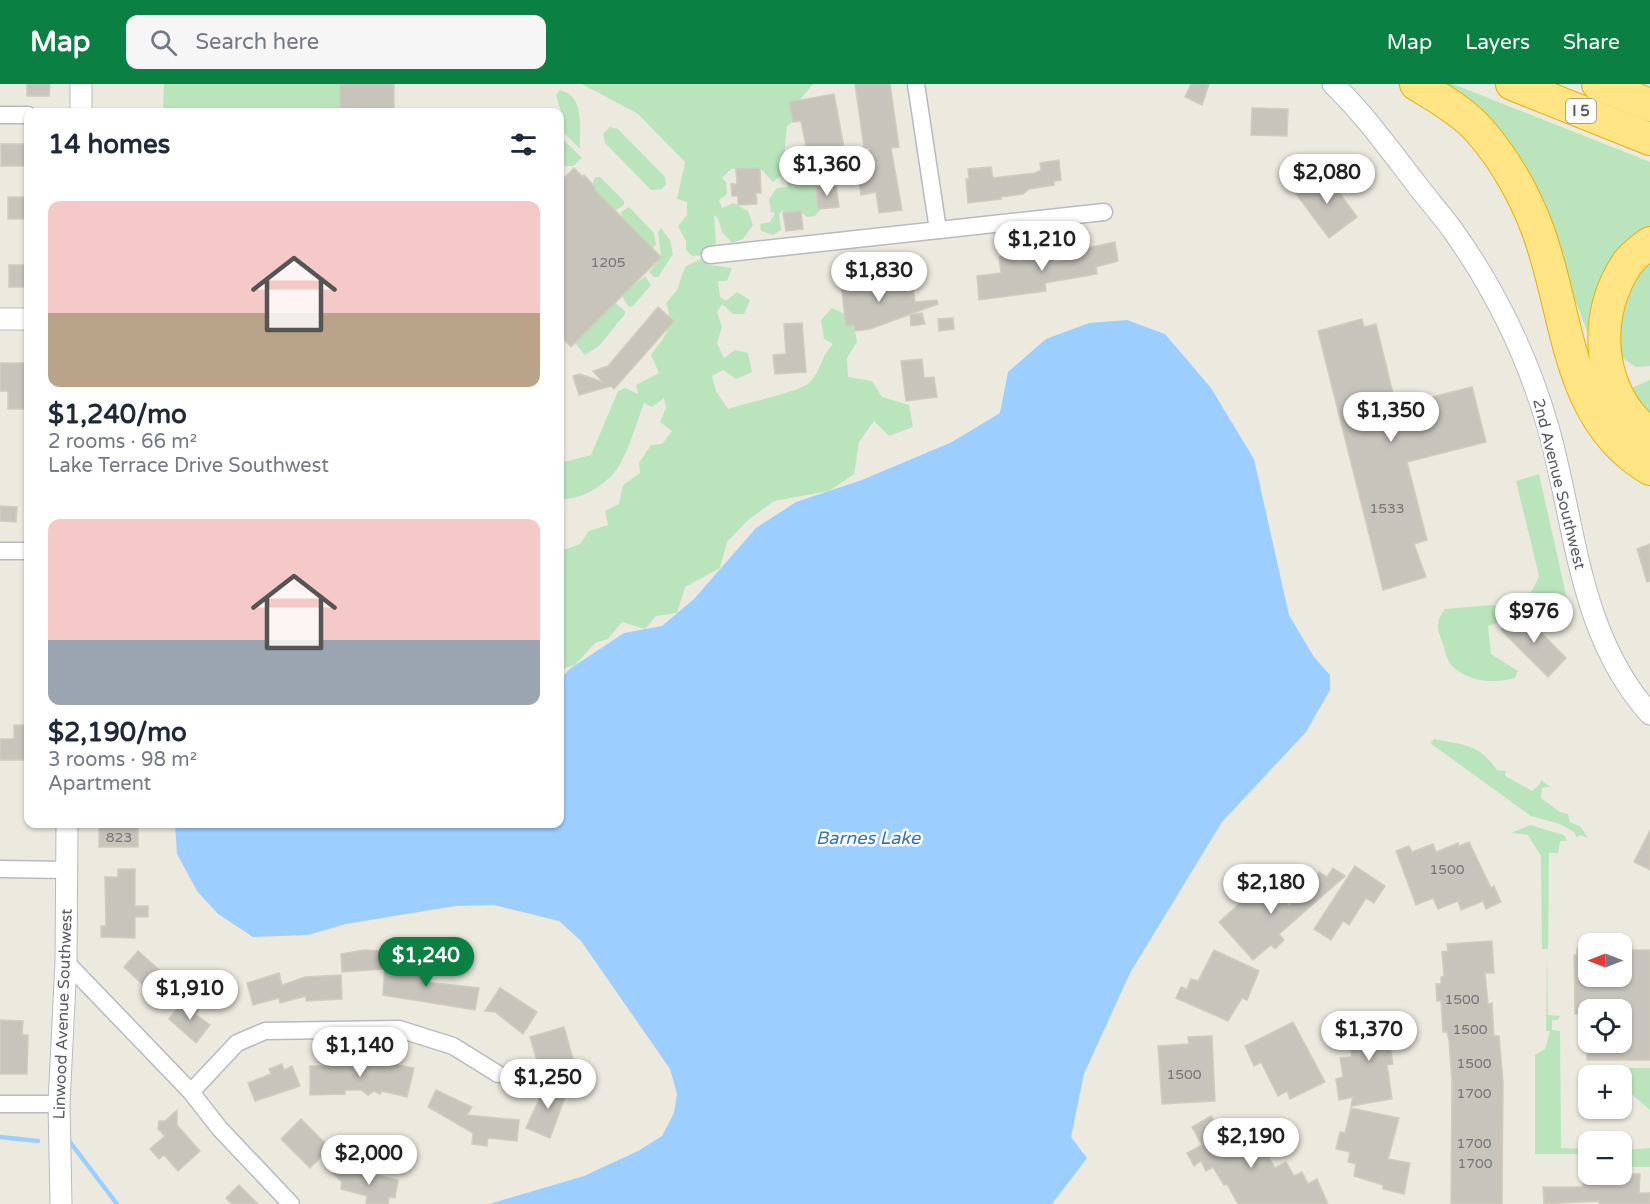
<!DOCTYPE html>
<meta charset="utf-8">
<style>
body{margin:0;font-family:"Varela Round",sans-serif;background:#f6f6f7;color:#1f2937;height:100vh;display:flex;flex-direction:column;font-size:22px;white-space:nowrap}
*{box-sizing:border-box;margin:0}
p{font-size:20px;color:#747a83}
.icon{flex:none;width:33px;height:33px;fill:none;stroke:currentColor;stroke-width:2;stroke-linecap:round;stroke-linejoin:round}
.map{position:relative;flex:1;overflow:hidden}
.details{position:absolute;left:24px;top:24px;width:540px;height:720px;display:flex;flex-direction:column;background:#fff;border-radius:12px;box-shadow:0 2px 4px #0004}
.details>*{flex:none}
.needle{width:39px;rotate:270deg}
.fabs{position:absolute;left:1578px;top:849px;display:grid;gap:12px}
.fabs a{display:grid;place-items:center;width:54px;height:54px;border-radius:12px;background:#fff;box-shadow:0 2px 4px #0004;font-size:30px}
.price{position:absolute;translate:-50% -51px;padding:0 14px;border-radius:21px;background:#fff;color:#222;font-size:20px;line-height:39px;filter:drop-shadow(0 2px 3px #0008)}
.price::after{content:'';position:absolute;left:50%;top:36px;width:18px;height:14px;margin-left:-9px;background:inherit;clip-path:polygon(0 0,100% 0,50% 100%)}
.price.active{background:#0b8043;color:#fff}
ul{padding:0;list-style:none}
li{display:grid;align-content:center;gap:12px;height:318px;padding:0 24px}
li span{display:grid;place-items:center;height:186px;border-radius:12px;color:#555}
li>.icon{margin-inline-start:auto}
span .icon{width:108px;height:108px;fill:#fffc;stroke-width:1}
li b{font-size:26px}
h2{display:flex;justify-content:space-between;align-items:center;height:72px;padding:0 24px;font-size:26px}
header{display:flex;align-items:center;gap:36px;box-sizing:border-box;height:84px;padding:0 30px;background:#0b8043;color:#fff}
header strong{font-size:28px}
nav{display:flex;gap:33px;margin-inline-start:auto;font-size:21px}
.search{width:420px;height:54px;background:#f6f6f7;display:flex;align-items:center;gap:15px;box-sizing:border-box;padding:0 21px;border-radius:12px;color:#747a83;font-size:22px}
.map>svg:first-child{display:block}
</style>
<header>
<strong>Map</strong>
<div class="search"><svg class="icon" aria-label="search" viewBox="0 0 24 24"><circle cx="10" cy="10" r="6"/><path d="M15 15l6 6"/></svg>Search here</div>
<nav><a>Map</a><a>Layers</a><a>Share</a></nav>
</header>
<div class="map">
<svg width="1650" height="1120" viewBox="0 0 1650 1120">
<rect width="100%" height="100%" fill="#eceadf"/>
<g fill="#bae5bc">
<path d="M164,0h176v28h-177z"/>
<path d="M582,0h231l-14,17 -10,2 4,19 -6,4 -3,31 11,2v6l19,-2 8,6v10l-6,9 5,21 -6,7 -8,1 -7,-6 -17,2v-3l-4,4 2,16 -8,5 -12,-4 -1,-7 10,-2 5,-9 -4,-1 -2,-13 8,-11 11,-1 -1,-17 -14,12 -13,-14 -29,1 -9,9 4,4 1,12 -8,6 3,8 11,-5 15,8 5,14 -10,14 -11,4 -10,-11 -4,-14 -4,-3 2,29 -11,11 -13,1 -6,-6v-9l-8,-15 9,-11v-13l-10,-3 8,-37 -47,-48z"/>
<path d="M1432,0h21l197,78v68l-53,127 -29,-75z"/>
<path d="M560,6c26,6 19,40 20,59l-18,-18 -1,-19 -5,-17z"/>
<path d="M610,43l8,2 47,48 1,7 -4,5 -11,1 -46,-47 -2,-9z"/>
<path d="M560,52l22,22 -9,8h-13z"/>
<path d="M596,93h4l24,24v4l-9,6 -21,-22 -1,-8z"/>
<path d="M629,123l25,26 2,12 -4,3 -30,-30 -1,-6z"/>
<path d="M661,144l9,12 3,14 -15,23h-4l-5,-5 12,-15 -3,-25z"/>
<path d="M1650,173v109l-14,1 -18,-12 1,-49z"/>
<path d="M702,174l7,7 23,3 -5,13h-9l2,16 6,4 11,-9 13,8 -6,14h-11l-11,-10 -5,8 5,15 -5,16 7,15 11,-8 13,3 4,19 -16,7 -13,-9 -11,6 4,15 12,18c16,-6 72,-17 81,-26 13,-13 10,-24 24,-39l-9,-5 -3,-19 11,-12 13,6 1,12 8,-1 3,17 -10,16 1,19 24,4 10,16 27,8 4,22 -24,9 -15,-15 -15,21 -5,32 -25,17 -55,10 -26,19 -21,22 -7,26 -35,19 -8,26 -21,3 -11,13 -23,-7 -14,17 -13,4 -20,22 -15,5v-119l20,-7 9,-13 19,-6 -3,-14 14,-7 4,-19 17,-12 -1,-10 12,-18 11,-1 10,-13 -12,-9 6,-14 -2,-10 -12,9 -8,-4c-8,21 -15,48 -27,66 -10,15 -40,34 -57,29v-35l31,-8 27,-64 7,-3 13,6 -2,-9 23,-12 -8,-18c14,-19 24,-29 15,-52l11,-13 8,-23z"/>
<path d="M645,192l6,9 -18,21 -4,1 -8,-12z"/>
<path d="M614,218l11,9v3l-26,32 -14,9 -10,-12z"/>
<path d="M1650,296v37l-21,-28z"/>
<path d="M1539,390l30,134 -49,2 -4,5 -5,-12 21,-12 7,-15 -23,-95z"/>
<path d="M1491,521l4,1 2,17 -9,3 3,28 27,17 -3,7c-21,6 -47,4 -63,-12 -5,-5 -7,-15 -9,-22 -6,-14 -8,-23 2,-35z"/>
<path d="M1434,655c31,7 43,3 63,31l9,1 -1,5c9,5 17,9 27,15l8,-7 1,-4 9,7 -8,1 -1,10 19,14 8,2 2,8 11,5 7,11 -9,-3 -2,3 -3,-6 -14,-8 -29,-8 -101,-73z"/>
<path d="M1530,741l34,10 3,6h-7l-2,12h-9l-1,96h-6l-1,-93 -13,-21 -17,-2z"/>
<path d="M1547,871l1,60 12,1 -2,4h-6v10l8,1 1,117 27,1v5h-53v-99l10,-6 5,-18h-4z"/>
<path d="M1598,984h52v42l-28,-24v-10l-15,-1z"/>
<path d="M1650,1064v19h-28v-17z"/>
</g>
<path fill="#9ccfff" d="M1127,236l38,14 46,54 43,71 35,156 25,42 16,18v15l-24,42 -84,90 -92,151 -46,101 -13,63 16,21 -35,46h-563l95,-28 54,-25 24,-15 12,-23 3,-19 -7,-25 -89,-128 -22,-20 -65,-16 -39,1 -109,18 -38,11 -55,2 -35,-23 -21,-23 -20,-37 -2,-30h385v-145l11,-11 53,-35 38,-7 32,-27 62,-71 40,-26 66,-22 90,-38 48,-29 8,-41 38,-33 43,-16z"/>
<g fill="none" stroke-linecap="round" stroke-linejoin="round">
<g stroke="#9ccfff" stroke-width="4.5">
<path d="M0,1053l38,4"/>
<path d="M70,1058l47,62"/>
</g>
</g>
<g fill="#c7c4bc" stroke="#d1ccbd" stroke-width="1.5">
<path d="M27,0h23l-1,12h-22z"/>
<rect x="340" y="0" width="54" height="28"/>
<path d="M855,0h35l9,63 -8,1 11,62 -23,3 -3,-21 -15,3 -2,-13 10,-2 -1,-7h5l-4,-25h-5z"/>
<path d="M1191,0h18l-7,21 -17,-8z"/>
<path d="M834,10l11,59 -36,7 -8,-39 -8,1 -4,-20z"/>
<path d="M1252,24l36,1 -1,27 -36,-1z"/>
<rect x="1" y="60" width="27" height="22"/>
<path d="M1059,76l2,20 -7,1v4l-25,4 -6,5 -22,3v2l-33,4 -2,-24h3l-1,-10 23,-2 2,11 42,-5 6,-3 -1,-7z"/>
<path d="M574,84l9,9 1,-2 11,12 -1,2 67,68 -90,90 -11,-12v-153z"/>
<path d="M760,84l1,25h-5l1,11 -19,1v-9h-6l-1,-12h6l-1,-15z"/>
<path d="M1325,89l32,44 -28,21 -33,-44z"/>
<path d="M836,101l3,22 -21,2 -2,-22z"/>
<rect x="8" y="113" width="20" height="22"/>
<path d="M801,127l2,18 -17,2 -3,-18z"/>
<path d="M1115,158l3,19 -22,6 1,7 -52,9 1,8 -67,9 -2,-24 24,-3 -2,-16 17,-2 1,7 36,-6 1,6 25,-4 -1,-8z"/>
<rect x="9" y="181" width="19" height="22"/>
<path d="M886,194l3,7 18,-3v4l6,-1 2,17 22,-2 1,4 -68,25 -15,2 -1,-6 -8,1 -5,-43z"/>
<path d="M658,223l16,14 -60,68 -3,-3 -32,9 -6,-19 7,-2 23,8 -10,-11 15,-5z"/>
<path d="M922,229l3,11 -14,2 -1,-11z"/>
<path d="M953,234l1,11 -15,2 -1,-12z"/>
<path d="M1362,235l2,8 12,-3 20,82 76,-19 14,55 -79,20 20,78 -13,4 12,33 -43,13 -65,-259z"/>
<path d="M802,239l4,49 -31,2 -2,-19 13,-1 -2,-30z"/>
<path d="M922,275l2,19 10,-1 3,20 -31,4 -5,-40z"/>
<path d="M0,279h28v46h-20v-18h-8z"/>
<path d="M0,422l17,1 -1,15 -16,-1z"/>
<path d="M1650,460v37l-3,1 -10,-33z"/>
<path d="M1520,527l46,47 -18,19 -47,-47z"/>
<path d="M14,641h14v35h-28v-21h14z"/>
<path d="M118,740h20v23h-39v-20h19z"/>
<path d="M1650,746v40l-16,-8z"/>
<path d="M1469,758l22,46 3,-2 7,16 -15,7 -3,-8 -22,9 -3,-9 -20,8 -5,-11 -17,7 -20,-54 13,-5 3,6 21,-8 3,8 22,-9 1,3z"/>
<path d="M1355,782l30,20 -11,17 -8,-5 -17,27 -6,-4 -12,19 -17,-11z"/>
<path d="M1333,784l12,8 -66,58 5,6 -9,9 -4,-4 -18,15 -34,-38 29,-26 -4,-4 12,-11 25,24 4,-4 4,6 7,-11 6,4 17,-28 8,5z"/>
<path d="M118,785h17v37h13v11h-13v21l-34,-1v-11h5l-1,-49h13z"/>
<path d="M1492,857l2,32h-9l3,31 4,-1 2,33h5l4,46 -1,122h-51l1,-122 -3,-42 -2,-8h-4l-2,-31h-4l-1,-17h5v-7l3,-1 -2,-24 6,-1 -1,-7z"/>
<path d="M1577,865h11v27h34v-26h28v110h-63v-18h35v-32h-34v4h-13l-1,-59h3z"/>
<path d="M364,866l18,1 1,18 -41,3 -1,-18z"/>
<path d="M1214,866l45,21 -12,29 -5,-2 -14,23 -52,-23 5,-11 6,2 4,-10 7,2z"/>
<path d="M138,867l34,30 -13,19 -35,-33z"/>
<path d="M385,880l41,3 -1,15 54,6 -4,22 -92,-15z"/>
<path d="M279,889l3,12 23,-8 36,-2 1,24 -36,2v-5l-26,7 -1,-5 -26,7 -6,-22z"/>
<path d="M500,904l37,24 -14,22 -28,-22 -10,-1z"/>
<path d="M187,917l12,8 -4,5 15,11 -14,18 -27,-24 11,-14 2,2z"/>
<path d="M1393,929l5,32 -8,2 3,17 -6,1 5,34 -41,7 2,-9 -14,3 -3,-21 7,-2 -3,-19 12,-1 -4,-26 9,-1v-5l19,-3 -1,-6z"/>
<path d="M0,936l23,1 -1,14h6l-1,39h-27z"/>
<path d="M1293,938l32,60 -35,17 -3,-8 -9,5 -17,-34 -7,4 -9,-20z"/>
<path d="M564,943l9,32 -33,12 -10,-34z"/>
<path d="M1212,952l3,65 -53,3 -4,-58 31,-2 -1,-7z"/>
<path d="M335,975h31l48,9 -7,29 -25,-6 -2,3 -6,-3 -6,4 -7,-5h-16v4l-35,1v-29h25z"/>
<path d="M282,980l2,6 8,-4 8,20 -45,15 -7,-18 23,-9 -2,-5z"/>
<path d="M547,998l21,7 -18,49 -24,-10z"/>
<path d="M436,1006l36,17 -5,8 52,5 -2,21 -29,-3 -1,8 -15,-2 1,-11 -45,-26z"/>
<path d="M1351,1024l48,10 -11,41 22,4 -6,31 -21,-5v-4l-29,-9 2,-12 -8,-2 2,-10 -14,-3 4,-17 5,1z"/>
<path d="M177,1026v15l23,26 -22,20 -14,-16 -5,4 -9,-10 15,-13 -7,-7 1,-8h6z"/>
<path d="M1211,1032l10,17 3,-2 1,3 14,-8 4,8 4,-3 6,11 5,-3 17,29 11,-6 8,14 8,-4 6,12 9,-5 11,25h-90l-11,-20 -3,1 -11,-18 -7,4 -5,-10 -7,5 -7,-13 15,-8 -10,-18z"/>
<path d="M301,1035l29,29 -20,20 -29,-29z"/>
<path d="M329,1085l39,6v-2l30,7 -3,18 -6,-1 -1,7h-22l1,-8 -26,-7 1,-7z"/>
<path d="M1583,1090h57l-1,19h11v11h-51v-3l-55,3 -1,-17h40z"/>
<path d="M239,1101l19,19h-26l-6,-6z"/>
</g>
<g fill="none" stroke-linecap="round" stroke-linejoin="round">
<defs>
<g id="minor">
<path d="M916,0l22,146"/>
<path d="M0,31h28"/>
<path d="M710,171l394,-43"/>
<path d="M0,467h28"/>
<path d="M0,785l67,1"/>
<path d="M66,878l125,130 29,37 71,75"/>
<path d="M191,1008l46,-49 28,-12 134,-2 54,17 45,28"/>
<path d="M0,1020h59"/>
</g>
<g id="tertiary">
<path d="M1333,0c32,31 57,66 84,101 12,16 25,30 37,47 41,58 74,126 94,195 28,98 30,207 102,287"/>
<path d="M81,28v-28"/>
<path d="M0,235h28"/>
<path d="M61,1120l-2,-100 7,-142 1,-138"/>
</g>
<g id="motorway">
<path d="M1416,0c21,13 46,27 63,46 24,27 45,63 58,98 32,83 27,190 113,241"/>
<path d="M1512,0l138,55"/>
<path d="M1598,0l52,21"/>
<path d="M1650,159c-7,5 -15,11 -21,18 -38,52 -33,133 21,173"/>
</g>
</defs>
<use href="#minor" stroke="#b7babf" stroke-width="19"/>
<use href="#tertiary" stroke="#b7babf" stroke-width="23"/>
<use href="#motorway" stroke="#ebad00" stroke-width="34"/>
<use href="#minor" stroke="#fff" stroke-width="16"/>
<use href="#tertiary" stroke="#fff" stroke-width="21"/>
<use href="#motorway" stroke="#ffe583" stroke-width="32"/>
</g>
<g text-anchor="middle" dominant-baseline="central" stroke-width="5" stroke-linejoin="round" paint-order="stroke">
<g font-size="14" fill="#747678">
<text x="608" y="178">1205</text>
<text x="1387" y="424">1533</text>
<text x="119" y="753">823</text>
<text x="1447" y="785">1500</text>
<text x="1462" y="915">1500</text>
<text x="1470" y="945">1500</text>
<text x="1474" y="979">1500</text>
<text x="1184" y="990">1500</text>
<text x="1474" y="1009">1700</text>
<text x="1474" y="1059">1700</text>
<text x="1475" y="1079">1700</text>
</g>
<rect fill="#fff" stroke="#8a8d90" stroke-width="1.5" x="1566" y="15" width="30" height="24" rx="4.5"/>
<g font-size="15" font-weight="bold" fill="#585c61">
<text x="1581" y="27">I 5</text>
</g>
<g font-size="16" fill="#585c61" stroke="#fff">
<text transform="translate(1559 400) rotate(76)">2nd Avenue Southwest</text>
<text transform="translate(63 930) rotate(-88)">Linwood Avenue Southwest</text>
</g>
<g font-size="18" font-style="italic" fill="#3973bd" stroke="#fff">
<text x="868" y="754">Barnes Lake</text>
</g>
</g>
</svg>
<div class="fabs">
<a><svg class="needle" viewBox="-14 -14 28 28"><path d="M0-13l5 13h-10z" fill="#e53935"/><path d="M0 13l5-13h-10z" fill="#747a83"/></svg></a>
<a><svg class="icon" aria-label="locate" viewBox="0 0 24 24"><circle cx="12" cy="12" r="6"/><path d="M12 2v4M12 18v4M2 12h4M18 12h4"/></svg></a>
<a>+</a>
<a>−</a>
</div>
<b class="price" style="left:827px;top:113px">$1,360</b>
<b class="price" style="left:1327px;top:121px">$2,080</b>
<b class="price" style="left:1042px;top:188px">$1,210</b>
<b class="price" style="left:879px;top:219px">$1,830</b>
<b class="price" style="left:1391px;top:359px">$1,350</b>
<b class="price" style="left:1534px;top:560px">$976</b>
<b class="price" style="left:1271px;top:831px">$2,180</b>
<b class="price active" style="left:426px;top:904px">$1,240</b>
<b class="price" style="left:190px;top:937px">$1,910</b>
<b class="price" style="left:1369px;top:978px">$1,370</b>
<b class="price" style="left:360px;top:994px">$1,140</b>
<b class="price" style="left:548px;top:1026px">$1,250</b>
<b class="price" style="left:1251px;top:1085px">$2,190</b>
<b class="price" style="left:369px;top:1102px">$2,000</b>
<section class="details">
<h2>14 homes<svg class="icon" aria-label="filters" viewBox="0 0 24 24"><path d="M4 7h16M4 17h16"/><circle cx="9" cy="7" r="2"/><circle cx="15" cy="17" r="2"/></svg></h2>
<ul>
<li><span style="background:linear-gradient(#f6c9c9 60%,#b9a48a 0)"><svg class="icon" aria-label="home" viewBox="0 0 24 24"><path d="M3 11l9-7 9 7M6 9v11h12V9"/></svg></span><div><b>$1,240/mo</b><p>2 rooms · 66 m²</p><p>Lake Terrace Drive Southwest</p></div></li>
<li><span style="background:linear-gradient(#f6c9c9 65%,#9aa5b1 0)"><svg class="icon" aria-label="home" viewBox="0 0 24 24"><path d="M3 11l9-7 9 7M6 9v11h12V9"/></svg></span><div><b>$2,190/mo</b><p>3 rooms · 98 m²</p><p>Apartment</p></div></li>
</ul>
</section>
</div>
